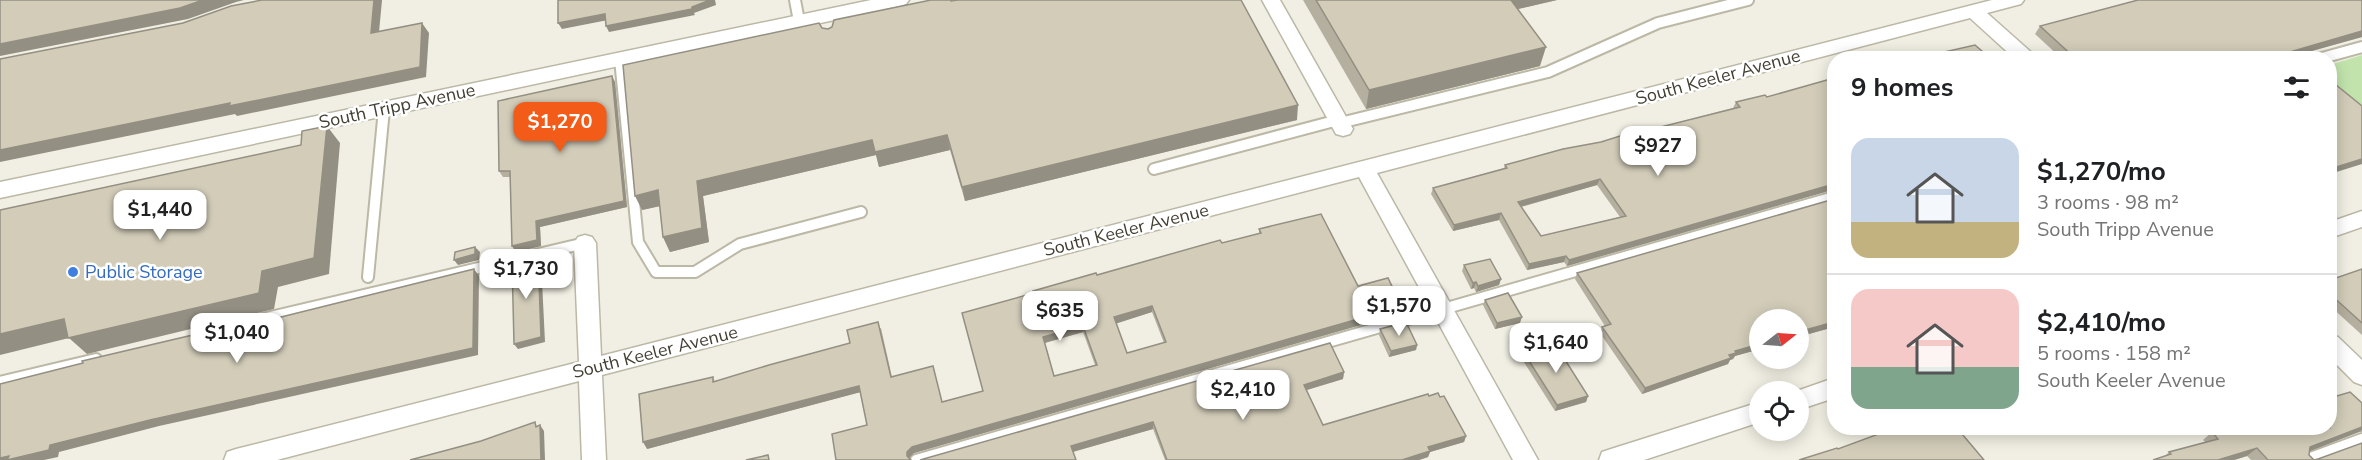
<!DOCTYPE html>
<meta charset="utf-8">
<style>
body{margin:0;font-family:"Nunito Sans",sans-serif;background:#f2f2f2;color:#202124;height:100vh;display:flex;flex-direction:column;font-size:22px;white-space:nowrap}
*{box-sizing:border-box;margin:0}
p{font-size:20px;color:#757577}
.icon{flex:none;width:33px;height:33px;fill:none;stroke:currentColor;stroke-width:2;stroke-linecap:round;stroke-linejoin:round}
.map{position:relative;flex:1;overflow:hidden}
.side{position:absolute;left:1827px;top:51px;width:510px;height:384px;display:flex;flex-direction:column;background:#fff;border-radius:24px;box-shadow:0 3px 15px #0003}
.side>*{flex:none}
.needle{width:39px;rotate:73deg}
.controls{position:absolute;left:1749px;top:309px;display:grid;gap:12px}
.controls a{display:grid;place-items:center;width:60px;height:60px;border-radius:50%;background:#fff;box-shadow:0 3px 15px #0003;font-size:30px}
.price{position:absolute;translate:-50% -51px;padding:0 14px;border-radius:12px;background:#fff;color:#222;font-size:20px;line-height:39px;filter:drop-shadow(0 2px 3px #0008)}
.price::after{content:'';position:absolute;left:50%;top:36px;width:18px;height:14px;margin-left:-9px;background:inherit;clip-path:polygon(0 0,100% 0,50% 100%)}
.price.current{background:#f35b18;color:#fff}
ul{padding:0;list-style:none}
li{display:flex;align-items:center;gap:18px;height:150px;padding:0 24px}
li+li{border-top:2px solid #e0e0e0}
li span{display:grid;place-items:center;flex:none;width:168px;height:120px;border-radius:18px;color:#555}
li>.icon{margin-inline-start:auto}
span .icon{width:72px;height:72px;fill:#fffc;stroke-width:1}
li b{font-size:26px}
h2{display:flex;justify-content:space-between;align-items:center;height:72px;padding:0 24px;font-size:26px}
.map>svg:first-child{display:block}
</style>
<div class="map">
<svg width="2362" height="460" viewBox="0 0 2362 460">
<rect width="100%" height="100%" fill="#f1efe3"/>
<path fill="#c2e4ac" d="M2362,55v62l-32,-26v-26z"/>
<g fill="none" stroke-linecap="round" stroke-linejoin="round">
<defs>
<g id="lane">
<path d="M795,0l4,21"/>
<path d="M2322,58l40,-11"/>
<path d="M620,59l18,183 18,30h39l45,-28 121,-32"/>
<path d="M1340,123l208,-51 110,-49 90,-23"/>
<path d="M1154,169l184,-49"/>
<path d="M368,277l16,-168"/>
<path d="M254,321l331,-78"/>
<path d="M0,382l96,-23"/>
<path d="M916,460l918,-263"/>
<path d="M2305,460l57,-21"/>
</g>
<g id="street">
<path d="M871,0h38l-3,4 -6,2 -900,192v-16z"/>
<path d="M1262,0h18l73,129 -3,5 -7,2 -7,-2z"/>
<path d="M1992,0h32l-3,4 -34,9 45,40 2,5h-20l-44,-40 -593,155 161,287h-25l-154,-283 -757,198 4,85h-24l-3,-79 -302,79h-53l3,-8 9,-3 343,-87 -5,-119 4,-6 7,-2 7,2 4,6 5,113z"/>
<path d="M2362,211v16l-32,11v-16z"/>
<path d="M2330,335l8,2 24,23v25l-8,-3 -24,-24z"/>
<path d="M1834,378v20l-36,12v-18h-4z"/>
<path d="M1760,402v20l-116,38h-45l3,-8 9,-3z"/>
</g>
</defs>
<use href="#lane" stroke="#bcb8a6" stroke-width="14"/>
<use href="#street" stroke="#bcb8a6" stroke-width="3"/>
<use href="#lane" stroke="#fff" stroke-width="10"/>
<use href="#street" fill="#fff" fill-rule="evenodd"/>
</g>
<g fill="#b5af9f" fill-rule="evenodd">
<path d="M1303,0h254l-40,9 23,57 -174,43z"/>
<path d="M2362,0v37l-64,18 4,3h-241l-26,-24 5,-8z"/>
<path d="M951,1l346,119 -332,81 -15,-51 -71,17 -3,-12 -173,41 6,46 -39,10 -7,-15 -3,-31 -18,4 180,-182 6,1z"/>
<path d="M612,76l3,6 12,125 -87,20 1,19 -25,6 -4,-6 -2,-69h-7l-4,-6z"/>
<path d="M1834,78v112h-2l-265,76 -3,-4 -37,8 -28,-50 -46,11 -22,-37 2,-6 71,-20 1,-3 136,-33 92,-24 3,-6 31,-5zM1597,185l23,32 -79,19 -20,-29z"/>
<path d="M1259,229l99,57 42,20 -1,8 -485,139 -5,5 -42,-33 -7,-33 -213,57 66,-72 2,5 135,-39 31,-15 11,49 50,25 40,-11 52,-98 63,-18 162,-41zM1152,312l12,31 -37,10 -11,-30zM1083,332l12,33 -41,11 -9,-33z"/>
<path d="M1464,265l37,14 -2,6 -23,7 -2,-4 -3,1 -9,-18z"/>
<path d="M2362,269v66l-32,-29v-26z"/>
<path d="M1577,273l257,54 -36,10v-17h-38v29l-25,7 -2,3 -3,1 -2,4 -86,30 -42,-61 2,-6 3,-1 -30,-47z"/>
<path d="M1485,300l35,23 -25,6 -12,-24z"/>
<path d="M1380,329l37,16 -1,5 -27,7 -10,-22z"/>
<path d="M1524,353l64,43 -2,6 -31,9 -33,-52z"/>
<path d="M1344,372l-1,7 -36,11 16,35 106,-29 37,40 -2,6 -34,10 -2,5 -9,3h-254l-12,-31 -80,23 -153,8z"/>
<path d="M2362,403v29h-3l-49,19 -1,4 5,5h48h-111l-4,-4 -13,4h-81l11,-3 5,-5 36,-10 -2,-2 9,-8 12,-4h106z"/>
<path d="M2044,428h20l-16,5z"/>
</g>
<g fill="#938f82">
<path d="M203,0h41l-8,2 -48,17 -188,37v-12z"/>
<path d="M374,0h8l-4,43 -7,-10z"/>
<path d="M710,0h5l1,5 -22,8 1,2 -86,17 -3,-6z"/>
<path d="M1504,0h53l-56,13z"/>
<path d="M605,14l3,6 -46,9 -4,-6z"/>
<path d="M422,23l7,10 -3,44 -189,39 -2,-2 -235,48v-12z"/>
<path d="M2362,31v6l-76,21 7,-7z"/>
<path d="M1546,47l-6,19 -174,43 3,-19z"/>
<path d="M612,76l3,6 12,125 -87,20 1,19 -25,6 -4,-6 24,-25z"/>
<path d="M1298,105l-1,15 -332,81 -3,-14z"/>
<path d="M327,126l13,17 -11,131 -51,13 -4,22 -187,45 -18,-16 -69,17v-21l262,-63z"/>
<path d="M947,135l3,15 -71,17 -3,-12 -173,41 6,46 -39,10 -7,-15 34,-56 175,-41z"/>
<path d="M2362,159v5l-32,10v-5z"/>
<path d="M1600,179l-3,6 -81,23 2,-6z"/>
<path d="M1834,184l-2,6 -265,76 2,-6z"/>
<path d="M658,190l7,15 -23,5 -7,-14z"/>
<path d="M1501,213l-2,7 -46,11 1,-6z"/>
<path d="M475,247l5,5 -1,8 -21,5 -4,-5z"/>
<path d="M538,255l3,6 4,81 -27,7 -4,-5z"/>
<path d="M1566,256l-2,6 -37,8 2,-6z"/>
<path d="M474,269l5,7 -1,79 -319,71 -100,26 -1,5 -14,3h-44v-2z"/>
<path d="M1501,279l-2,6 -23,7 2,-6z"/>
<path d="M1476,282l-2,6 -3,1 2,-6z"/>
<path d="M1400,303l-1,11 -485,139 -5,5v2l-2,-4v-4l5,-5z"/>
<path d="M1152,306v6l-37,12 -1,-7z"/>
<path d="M1522,317l-2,6 -25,6 2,-6z"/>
<path d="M1834,322v5l-36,10v-5z"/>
<path d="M1083,326v6l-39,11 -1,-6z"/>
<path d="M1760,344v5l-25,7 -2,3 -3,1 -2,4 -86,30 3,-6 84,-33 6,-4z"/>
<path d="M1417,345l-1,5 -27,7 2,-6z"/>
<path d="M1344,372l-1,7 -40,12 1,-6z"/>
<path d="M859,386l2,6 -214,57 -4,-7z"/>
<path d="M1588,396l-2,6 -31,9 2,-6z"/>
<path d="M1153,422v7l-81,23 -1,-6z"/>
<path d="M540,425l4,6 1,29h-4z"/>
<path d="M2362,427v3l-3,2 -59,23 10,-8z"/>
<path d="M2054,428h10l-16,5z"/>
<path d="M1466,436l-2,6 -34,10 -2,5 -9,3h-17l26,-13z"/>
<path d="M2257,448l-10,8 -13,4h-16z"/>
</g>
<g fill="#d2ccb9" stroke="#938f82" stroke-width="1.5" fill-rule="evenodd">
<path d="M0,0h203l-23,8 -180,36z"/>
<path d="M262,0h112l-3,33 51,-10 -2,44 -191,39 1,-3 -230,47v-91l183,-36 48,-17z"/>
<path d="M558,0h152l-18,7v2l-86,17 -1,-12 -47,9z"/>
<path d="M931,0h20v1l7,-1h283l57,105 -336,82 -15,-52 -72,17 -3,-12 -175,41 5,47 -39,9 -5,-47 -23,6 -12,-131 196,-42 3,5 6,1 4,-2 2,-7z"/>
<path d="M1316,0h195l35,47 -177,43z"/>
<path d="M2138,0h224v31l-69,20 9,7h-227l-35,-32z"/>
<path d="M1975,45l15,13h-72z"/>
<path d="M612,76l12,125 -88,20 1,19 -25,6 -2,-75h-11l-1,-70z"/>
<path d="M1834,78v106l-265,76 -3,-4 -37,8 -28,-51 -47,12 -21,-37 74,-20 -2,-3 58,-16 38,-7 38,-12 2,2 99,-25 -4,-5 29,-7 2,2zM1600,179l26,37 -85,20 -23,-34z"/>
<path d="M2330,80l32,26v53l-32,10z"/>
<path d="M327,126l-13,132 -52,13 -3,22 -191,45 -4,-19 -64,15v-124l301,-65 1,-14z"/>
<path d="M1834,199v123l-36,10v-12h-38v24l-25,7 1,2 -7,2 2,3 -86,30 -43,-61 9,-3 -34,-51z"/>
<path d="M1321,214l37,72 30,-8 12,25 -2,1 2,3 -488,140 -5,5v4l4,4h-75l-4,-26 35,-9 -8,-39 -216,56 -4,-48 74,-17v5l56,-17 81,-22 -3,-13 31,-8 13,55 42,-11 9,36 41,-11 -21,-78 72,-20 -1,-2 63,-18 1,2 123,-35 2,3 39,-10 -2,-4zM1152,306l14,36 -39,11 -13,-36zM1083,326l14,39 -43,11 -11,-39z"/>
<path d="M475,247v7l-21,6 1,-8z"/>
<path d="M538,255l3,82 -27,7 -2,-83z"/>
<path d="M1490,259l11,20 -23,7 -2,-4 -3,1 -9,-18z"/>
<path d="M474,269l-1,79 -323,72 -100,25 -1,5 -42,10 2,-4 -9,2v-74l83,-21 -1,-2 183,-43v3z"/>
<path d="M2362,269v54l-32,-29v-14z"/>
<path d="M1508,293l14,24 -25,6 -12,-23z"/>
<path d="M1406,322l11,23 -26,6 -11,-22z"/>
<path d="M1330,343l14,29 -40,13 19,40 105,-31 1,2 9,-3 2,4 4,-1 22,40 -38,11 2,4 -28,9h-235l-14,-38 -82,24 5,14h-156z"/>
<path d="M1555,344l33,52 -31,9 -33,-52z"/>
<path d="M2350,392l12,11v24l-52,20 -1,8 5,5 4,-1 44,-16v17h-94l-11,-12 -39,12h-65l18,-6 -2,-2 49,-13 -6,-7 14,-4h104v-30z"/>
<path d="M535,422l1,5 4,-2 1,35h-131l71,-19z"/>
<path d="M1891,428h66l27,32h-185l38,-12 1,1 46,-17 -2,-2z"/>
<path d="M768,455l1,5h-23z"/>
</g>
<circle fill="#3f7fe0" stroke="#fff" stroke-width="2" cx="73" cy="272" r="6"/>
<g text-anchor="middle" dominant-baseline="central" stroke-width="5" stroke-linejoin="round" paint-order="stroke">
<g font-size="18" fill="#423f33" stroke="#fff">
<text transform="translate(1718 77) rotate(-15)">South Keeler Avenue</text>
<text transform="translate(397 106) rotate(-12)">South Tripp Avenue</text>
<text transform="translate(1126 230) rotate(-14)">South Keeler Avenue</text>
<text transform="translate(655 352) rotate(-14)">South Keeler Avenue</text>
</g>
<g font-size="18" fill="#366cbe" stroke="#fff" text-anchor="start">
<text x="85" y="272">Public Storage</text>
</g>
</g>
</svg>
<div class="controls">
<a><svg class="needle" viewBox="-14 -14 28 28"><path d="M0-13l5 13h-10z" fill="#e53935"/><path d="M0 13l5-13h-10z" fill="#757577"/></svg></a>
<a><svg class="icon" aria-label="locate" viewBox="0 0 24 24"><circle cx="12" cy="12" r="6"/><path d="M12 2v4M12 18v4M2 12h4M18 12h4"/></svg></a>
</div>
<b class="price current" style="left:560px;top:153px">$1,270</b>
<b class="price" style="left:1658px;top:177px">$927</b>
<b class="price" style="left:160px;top:241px">$1,440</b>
<b class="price" style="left:526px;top:300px">$1,730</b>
<b class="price" style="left:1399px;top:337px">$1,570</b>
<b class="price" style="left:1060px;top:342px">$635</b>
<b class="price" style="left:237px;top:364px">$1,040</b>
<b class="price" style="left:1556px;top:374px">$1,640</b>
<b class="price" style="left:1243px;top:421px">$2,410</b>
<section class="side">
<h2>9 homes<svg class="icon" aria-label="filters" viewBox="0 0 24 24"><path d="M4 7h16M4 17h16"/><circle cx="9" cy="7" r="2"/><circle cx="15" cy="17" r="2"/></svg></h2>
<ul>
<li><span style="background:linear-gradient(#c9d6e8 70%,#c2b280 0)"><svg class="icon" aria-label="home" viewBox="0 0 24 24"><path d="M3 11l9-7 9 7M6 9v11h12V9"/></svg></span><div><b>$1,270/mo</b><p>3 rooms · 98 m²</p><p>South Tripp Avenue</p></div></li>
<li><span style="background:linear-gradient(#f6c9c9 65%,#7fa58c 0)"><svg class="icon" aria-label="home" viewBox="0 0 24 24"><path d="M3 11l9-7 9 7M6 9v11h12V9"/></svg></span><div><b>$2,410/mo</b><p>5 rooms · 158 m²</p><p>South Keeler Avenue</p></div></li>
</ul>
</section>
</div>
